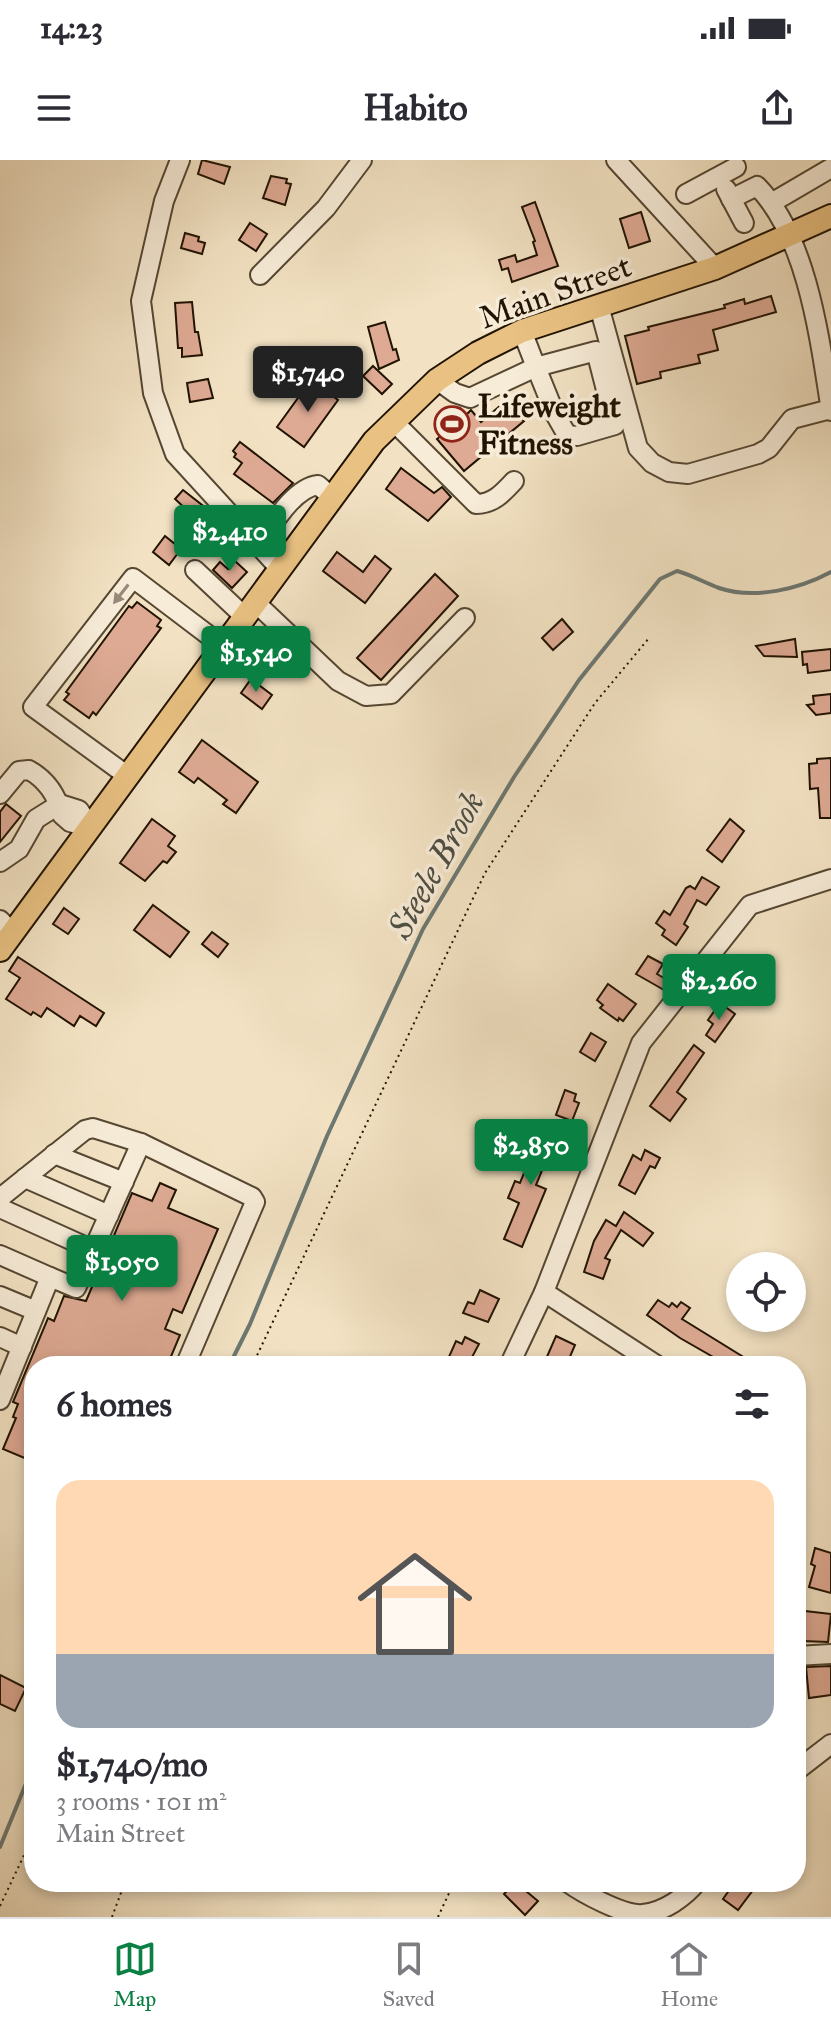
<!DOCTYPE html>
<meta charset="utf-8">
<style>
body{margin:0;font-family:"IM FELL Great Primer",serif;background:#f7f7f7;color:#2b2b33;height:100vh;display:flex;flex-direction:column;font-size:30px;white-space:nowrap}
*{box-sizing:border-box;margin:0}
p{font-size:26px;color:#7c7c81}
.icon{flex:none;width:44px;height:44px;fill:none;stroke:currentColor;stroke-width:2;stroke-linecap:round;stroke-linejoin:round}
.map{position:relative;flex:1;overflow:hidden}
.side{position:absolute;left:24px;top:1196px;width:782px;height:536px;display:flex;flex-direction:column;background:#fff;border-radius:32px;box-shadow:0 4px 12px #0003}
.side>*{flex:none}
.controls{position:absolute;left:726px;top:1092px;display:grid;gap:16px}
.controls a{display:grid;place-items:center;width:80px;height:80px;border-radius:50%;background:#fff;box-shadow:0 4px 12px #0003;font-size:40px}
.price{position:absolute;translate:-50% -68px;padding:0 18px;border-radius:8px;background:#0b8043;color:#fff;font-size:26px;line-height:52px;filter:drop-shadow(0 2px 4px #0008)}
.price::after{content:'';position:absolute;left:50%;top:48px;width:24px;height:18px;margin-left:-12px;background:inherit;clip-path:polygon(0 0,100% 0,50% 100%)}
.price.selected{background:#222;color:#fff}
ul{padding:0;list-style:none}
li{display:grid;align-content:center;gap:16px;height:424px;padding:0 32px}
li+li{border-top:2px solid #e1e1e2}
li span{display:grid;place-items:center;height:248px;border-radius:24px;color:#555}
li>.icon{margin-inline-start:auto}
span .icon{width:144px;height:144px;fill:#fffc;stroke-width:1}
li b{font-size:34px}
h2{display:flex;justify-content:space-between;align-items:center;height:96px;padding:0 32px;font-size:34px}
.status{display:flex;justify-content:space-between;align-items:center;height:56px;padding:0 40px;background:#fff;direction:ltr}
.status svg{height:22px;fill:currentColor}
header{display:flex;justify-content:space-between;align-items:center;height:104px;padding:0 32px;background:#fff;font-size:36px;font-weight:700}
.menu{display:flex;justify-content:space-around;align-items:center;height:112px;border-top:2px solid #e1e1e2;background:#fff;font-size:22px;color:#7c7c81}
.menu a{display:grid;justify-items:center;gap:4px}
.menu .selected{color:#0b8043}
.map>svg:first-child{display:block}
</style>
<div class="status"><b>14:23</b><svg viewBox="0 0 49 12"><path d="M0 12V9h3v3zM5 12V6h3v6zM10 12V3h3v9zM15 12V0h3v12zM26 1h20v11H26zM47 4h2v5h-2z"/></svg></div>
<header><svg class="icon" aria-label="menu" viewBox="0 0 24 24"><path d="M4 6h16M4 12h16M4 18h16"/></svg>Habito<svg class="icon" aria-label="share" viewBox="0 0 24 24"><path d="M12 15V3M7 8l5-5 5 5M5 13v7h14v-7"/></svg></header>
<div class="map">
<svg width="831" height="1757" viewBox="0 0 831 1757">
<rect width="100%" height="100%" fill="#f2e2c3"/>
<filter id="stains"><feTurbulence type="fractalNoise" baseFrequency=".0025" numOctaves="4"/><feColorMatrix values="0 0 0 0 .2 0 0 0 0 .09 0 0 0 0 .02 0 0 0 .5 -.17"/></filter>
<radialGradient id="worn" r=".72"><stop offset=".6" stop-color="#630" stop-opacity="0"/><stop offset="1" stop-color="#630" stop-opacity=".3"/></radialGradient>
<g fill="none" stroke-linecap="round" stroke-linejoin="round">
<g stroke="#6c7872" stroke-width="4">
<path d="M229,1206l21,-42 77,-188 96,-207 91,-152 65,-97 81,-101 17,-8c15,4 28,12 42,17 36,12 80,1 112,-16"/>
<path d="M0,1687l34,-83"/>
</g>
</g>
<g fill="#deaa94" stroke="#211302" stroke-width="2">
<path d="M202,0l28,7 -6,17 -26,-10z"/>
<path d="M271,16l16,3 -1,4 5,1 -6,21 -22,-7z"/>
<path d="M535,42l23,64 -46,16 -4,-14 -6,2 -3,-10 16,-5 2,7 20,-7 -4,-13 2,-1 -13,-34z"/>
<path d="M641,52l9,29 -21,7 -9,-29z"/>
<path d="M250,63l17,11 -11,17 -17,-11z"/>
<path d="M185,73l14,4 -1,4 7,2 -3,11 -21,-6z"/>
<path d="M771,136l5,16 -63,18 5,20 -20,5 2,8 -40,9 1,6 -24,6 -12,-48 24,-6 -1,-3 77,-19 -1,-3 20,-6 1,5z"/>
<path d="M192,142l3,30h3l4,23 -20,2v-9h-4l-3,-45z"/>
<path d="M385,162l8,28 3,-1 3,11 -20,9 -11,-42z"/>
<path d="M373,206l19,18 -10,10 -19,-18z"/>
<path d="M208,219l5,19 -23,4 -3,-19z"/>
<path d="M311,220l27,20 -34,47 -27,-20z"/>
<path d="M507,240l17,21 -60,50 -27,-32 7,-6 -6,-6 22,-19 6,7 5,-5 10,12z"/>
<path d="M240,282l53,41 -20,20 -39,-29 8,-11 -8,-6 2,-3 -3,-3z"/>
<path d="M401,308l33,25 8,-6 9,10 -23,24 -42,-32z"/>
<path d="M183,330l28,22 -10,11 -26,-24z"/>
<path d="M165,376l16,13 -12,16 -16,-13z"/>
<path d="M337,392l26,20 12,-16 16,13 -26,34 -42,-32z"/>
<path d="M235,401l12,11 -15,16 -19,-18 7,-8 8,7z"/>
<path d="M435,414l23,22 -77,84 -24,-22z"/>
<path d="M137,442l24,18 -4,6 4,2 -65,87 -3,-3 -4,6 -25,-18 5,-6 -3,-2 63,-86 3,2z"/>
<path d="M562,459l11,13 -20,18 -11,-12z"/>
<path d="M795,479l2,18 -33,-1 -8,-10z"/>
<path d="M831,489v21l-23,3 -1,-9 -4,1 -1,-13z"/>
<path d="M251,519l21,16 -10,14 -21,-16z"/>
<path d="M831,534v19l-15,2 -9,-10 7,-1 -1,-8z"/>
<path d="M202,580l56,42 -22,31 -13,-9 4,-4 -29,-22 -4,5 -15,-11z"/>
<path d="M831,598v60h-11l-2,-30 -8,1 -1,-25 8,-1v-4z"/>
<path d="M6,644l15,12 -21,26v-30z"/>
<path d="M152,659l23,17 -7,10 8,6 -9,11 -4,-2 -18,20 -25,-18z"/>
<path d="M730,659l14,12 -22,31 -15,-12z"/>
<path d="M702,717l17,10 -13,18 -9,-5 -13,24 4,3 -12,18 -14,-10 3,-5 -9,-7 8,-12 6,4 16,-27 4,-2 5,3z"/>
<path d="M153,745l36,27 -19,25 -36,-27z"/>
<path d="M64,748l15,11 -11,15 -15,-10z"/>
<path d="M212,772l16,12 -10,13 -16,-13z"/>
<path d="M648,796l15,8 -6,10 12,7 -5,9 -28,-16z"/>
<path d="M18,797l86,56 -8,13 -16,-10 -6,10 -27,-18 -6,9 -8,-5 -2,3 -25,-16 14,-21 -11,-7z"/>
<path d="M756,798l13,12 -23,25 -10,-11z"/>
<path d="M608,824l28,20 -13,17 -4,-3 -1,3 -18,-13 3,-3 -6,-5z"/>
<path d="M720,843l15,11 -20,28 -9,-7 7,-11 -5,-4z"/>
<path d="M591,873l15,9 -11,19 -15,-9z"/>
<path d="M694,885l10,8 -27,39 9,7 -16,22 -20,-15z"/>
<path d="M565,930l11,4 -2,7 5,2 -7,18 -16,-6z"/>
<path d="M542,967l13,6 -3,8 6,3 -4,10 4,2 -5,11 -8,-4 -9,22 10,4 -24,58 -18,-8 15,-36 -11,-5 7,-17 5,2 13,-32 -3,-1z"/>
<path d="M645,990l15,8 -5,10 -5,-2 -15,28 -16,-9 14,-30 8,5z"/>
<path d="M160,1023l16,7 -8,18 50,21 -36,84 -9,-4 -8,20 15,6 -13,31h-133v96l-31,-13 13,-31 -3,-1 5,-13 -5,-2 35,-84 6,3 10,-25 22,5 46,-108 20,8z"/>
<path d="M624,1052l29,21 -10,13 -22,-16 -16,28 5,2 -7,19 -19,-7 10,-31 12,-21 10,6z"/>
<path d="M480,1130l19,9 -11,23 -25,-9 5,-11 6,2z"/>
<path d="M658,1140l11,7 3,-4 5,4 4,-5 9,6 -8,11 76,47h-29l-49,-28 -33,-23z"/>
<path d="M556,1176l19,9 -9,21 -20,-7z"/>
<path d="M465,1177l14,7 -9,17 -4,-2 -4,7 -14,-7 8,-18 6,3z"/>
<path d="M815,1388l16,5v40l-22,-6 6,-21 -4,-2z"/>
<path d="M805,1451l26,3 -3,28 -26,-1z"/>
<path d="M831,1506v29l-22,3 -3,-31z"/>
<path d="M0,1515l26,13 -11,23 -15,-7z"/>
<path d="M515,1722l23,19 -13,14 -21,-21z"/>
<path d="M735,1722h24l-21,28 -15,-11z"/>
</g>
<g fill="none" stroke-linecap="round" stroke-linejoin="round">
<defs>
<g id="minor">
<path d="M180,0l-16,41 -23,100 12,92 22,61 106,116"/>
<path d="M616,0l99,108"/>
<path d="M726,29l18,34"/>
<path d="M686,34l50,-27"/>
<path d="M731,39l26,-13c51,52 63,155 74,225"/>
<path d="M773,42l58,-34"/>
<path d="M260,115l66,-67 36,-48"/>
<path d="M599,146l39,142 14,15 17,9 19,2 70,-20 11,-6 23,-29 39,-10"/>
<path d="M437,220l18,13 15,5 66,-31 19,47 12,21 10,1 38,-11 -19,-74 -60,16 -14,-36"/>
<path d="M393,261l83,83c17,0 27,-11 38,-23"/>
<path d="M258,385c14,-19 35,-57 60,-60l15,13"/>
<path d="M195,410l51,48"/>
<path d="M257,444l81,77 28,15 25,-2 74,-76"/>
<path d="M129,617l-96,-70 100,-129 91,69"/>
<path d="M0,634l19,-23 10,-1c18,10 28,26 33,45l8,7 21,6"/>
<path d="M0,702l19,-13 17,-30 24,-15 19,6 12,18"/>
<path d="M0,760l13,13"/>
<path d="M54,994l70,28"/>
<path d="M25,1018l84,37"/>
<path d="M0,1038l85,-68 8,-2 48,15 111,54 3,5 -70,164"/>
<path d="M0,1048l93,42"/>
<path d="M0,1095l50,22"/>
<path d="M544,1132l114,74"/>
<path d="M0,1136l36,15"/>
<path d="M0,1177l22,10"/>
<path d="M509,1206l35,-74 97,-249 109,-138 81,-26"/>
<path d="M0,1240l50,-123 26,11 65,-145"/>
<path d="M796,1496l35,-2"/>
<path d="M796,1611l35,-27"/>
<path d="M567,1722c15,11 57,34 76,32 21,-2 42,-17 54,-32"/>
</g>
<path id="major" d="M0,790l374,-509 63,-61 41,-27 44,-22 193,-63 116,-52"/>
</defs>
<use href="#minor" stroke="#554732" stroke-width="22"/>
<use href="#major" stroke="#211302" stroke-width="26"/>
<g stroke="#211302" stroke-width="2" stroke-dasharray="2 4" stroke-linecap="butt">
<path d="M252,1206l233,-493 110,-170 54,-65"/>
<path d="M0,1746l34,-72"/>
<path d="M112,1757l13,-35"/>
<path d="M438,1757l12,-26 10,-9"/>
</g>
<use href="#minor" stroke="#f7ecd8" stroke-width="18"/>
<use href="#major" stroke="#e9c182" stroke-width="22"/>
</g>
<defs><path id="oneway-solid" d="M-6-.8H1V-3.2L6.5 0L1 3.2V.8H-6Z" transform="scale(2)"/></defs>
<use fill="#978a78" href="#oneway-solid" transform="translate(121 434) rotate(128)"/>
<defs>
<symbol id="stadium-ring" viewBox="-11 -11 22 22"><circle r="9.5" fill="#f7ecd8" stroke="#8f2418" stroke-width="1.5"/><path d="M0-5a6.5 5 0 1 0 0 10a6.5 5 0 1 0 0-10ZM-3.5-1.8h7v3.6h-7Z" fill="#8f2418"/></symbol>
</defs>
<g fill-rule="evenodd">
<use href="#stadium-ring" x="432" y="244" width="40" height="40"/>
</g>
<g text-anchor="middle" dominant-baseline="central" stroke-width="7" stroke-linejoin="round" paint-order="stroke">
<g font-size="32" fill="#211302" stroke="#f7ecd8">
<text transform="translate(555 132) rotate(-20)">Main Street</text>
</g>
<g font-size="32" font-weight="bold" fill="#211302" stroke="#f7ecd8" text-anchor="start">
<text x="478" y="246">Lifeweight<tspan x="478" dy="37">Fitness</tspan></text>
</g>
<g font-size="34" font-style="italic" fill="#4d4e43" stroke="#f7ecd8">
<text transform="translate(436 705) rotate(-61)">Steele Brook</text>
</g>
</g>
<rect width="100%" height="100%" filter="url(#stains)"/>
<rect width="100%" height="100%" fill="url(#worn)"/>
</svg>
<div class="controls">
<a><svg class="icon" aria-label="locate" viewBox="0 0 24 24"><circle cx="12" cy="12" r="6"/><path d="M12 2v4M12 18v4M2 12h4M18 12h4"/></svg></a>
</div>
<b class="price selected" style="left:308px;top:254px">$1,740</b>
<b class="price" style="left:230px;top:413px">$2,410</b>
<b class="price" style="left:256px;top:534px">$1,540</b>
<b class="price" style="left:719px;top:862px">$2,260</b>
<b class="price" style="left:531px;top:1027px">$2,850</b>
<b class="price" style="left:122px;top:1143px">$1,050</b>
<section class="side">
<h2>6 homes<svg class="icon" aria-label="filters" viewBox="0 0 24 24"><path d="M4 7h16M4 17h16"/><circle cx="9" cy="7" r="2"/><circle cx="15" cy="17" r="2"/></svg></h2>
<ul>
<li><span style="background:linear-gradient(#ffd9b3 70%,#9aa5b1 0)"><svg class="icon" aria-label="home" viewBox="0 0 24 24"><path d="M3 11l9-7 9 7M6 9v11h12V9"/></svg></span><div><b>$1,740/mo</b><p>3 rooms · 101 m²</p><p>Main Street</p></div></li>
</ul>
</section>
</div>
<nav class="menu">
<a class="selected"><svg class="icon" aria-label="map" viewBox="0 0 24 24"><path d="M3 6l6-2 6 2 6-2v14l-6 2-6-2-6 2zM9 4v14M15 6v14"/></svg>Map</a>
<a><svg class="icon" aria-label="saved" viewBox="0 0 24 24"><path d="M7 4h10v16l-5-4-5 4z"/></svg>Saved</a>
<a><svg class="icon" aria-label="home" viewBox="0 0 24 24"><path d="M3 11l9-7 9 7M6 9v11h12V9"/></svg>Home</a>
</nav>
